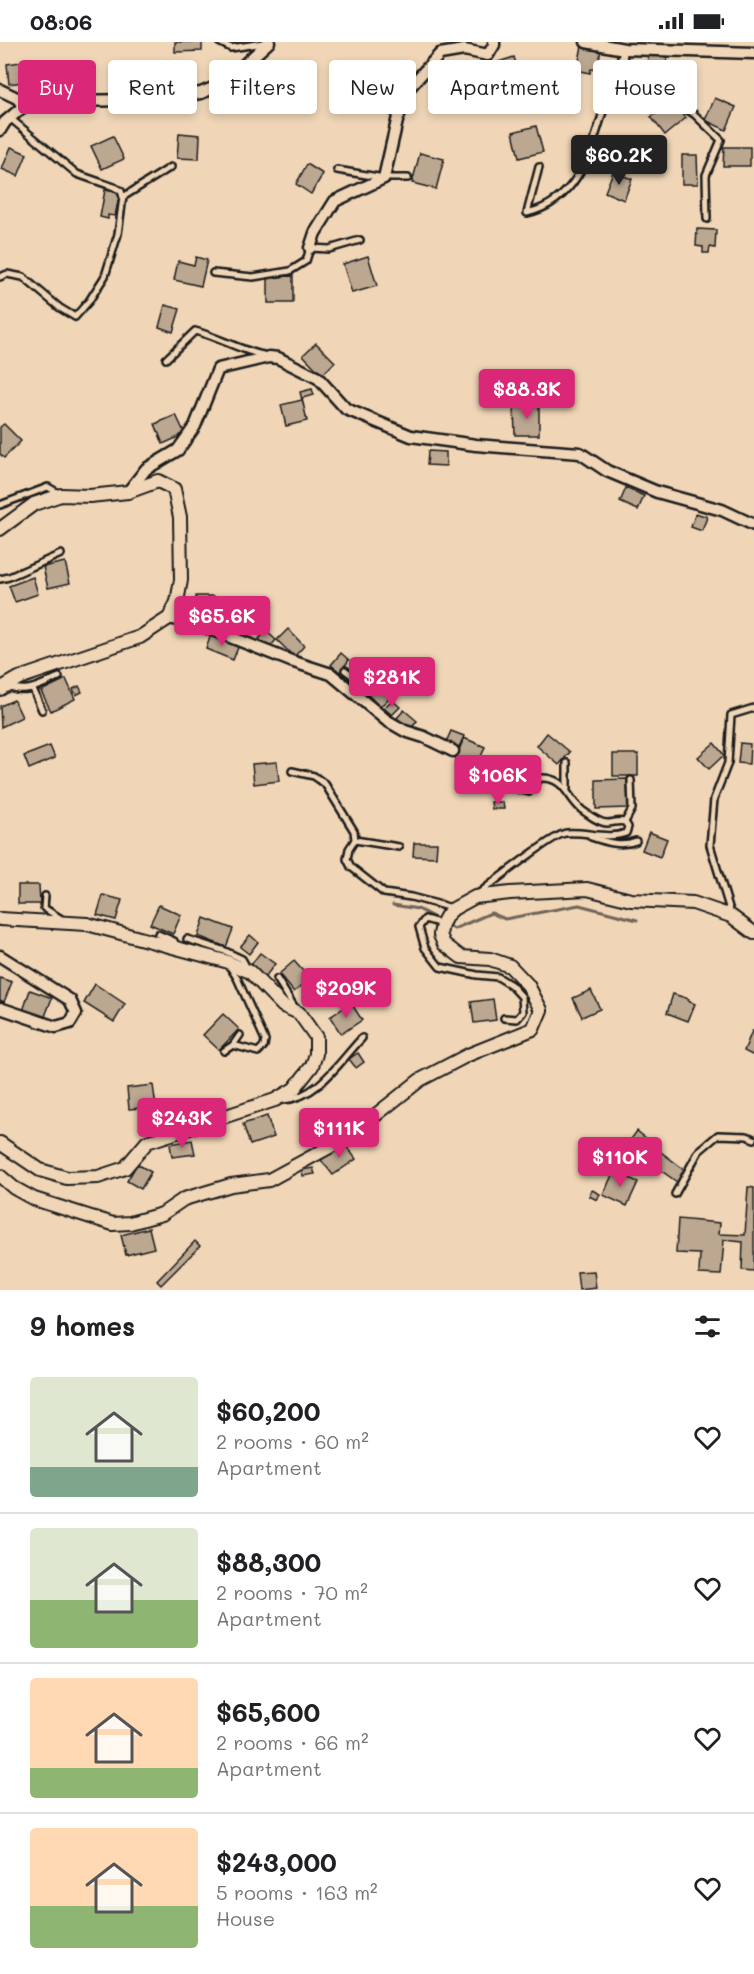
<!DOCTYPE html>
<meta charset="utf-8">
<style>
body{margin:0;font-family:Mali,sans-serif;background:#f2f2f2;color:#202124;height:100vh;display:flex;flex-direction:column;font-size:22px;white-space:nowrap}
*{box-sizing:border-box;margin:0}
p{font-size:20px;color:#757577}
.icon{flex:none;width:33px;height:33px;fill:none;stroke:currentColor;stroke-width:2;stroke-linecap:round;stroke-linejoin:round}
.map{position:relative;height:1248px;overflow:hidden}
.side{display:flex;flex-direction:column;background:#fff;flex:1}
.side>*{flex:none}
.guide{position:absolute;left:18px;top:18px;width:718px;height:54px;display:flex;gap:12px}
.price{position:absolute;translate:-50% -51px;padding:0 14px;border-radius:6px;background:#db2777;color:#fff;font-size:20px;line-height:39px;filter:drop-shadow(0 2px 3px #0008)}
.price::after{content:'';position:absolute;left:50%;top:36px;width:18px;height:14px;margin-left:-9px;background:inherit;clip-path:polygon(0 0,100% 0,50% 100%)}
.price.current{background:#222;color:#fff}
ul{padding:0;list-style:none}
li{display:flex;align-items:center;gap:18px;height:150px;padding:0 30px}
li+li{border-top:2px solid #e0e0e0}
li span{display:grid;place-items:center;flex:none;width:168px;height:120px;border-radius:6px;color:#555}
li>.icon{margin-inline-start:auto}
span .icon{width:72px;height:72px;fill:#fffc;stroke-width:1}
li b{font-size:26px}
h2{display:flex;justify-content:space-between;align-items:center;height:72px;padding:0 30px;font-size:26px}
.tag{padding:0 21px;border-radius:6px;background:#fff;box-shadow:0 3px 9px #0003;font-size:21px;line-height:54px}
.tag.current{background:#db2777;color:#fff}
.status{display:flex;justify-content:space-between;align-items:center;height:42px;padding:0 30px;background:#fff;direction:ltr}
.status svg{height:16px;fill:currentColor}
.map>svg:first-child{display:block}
</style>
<div class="status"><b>08:06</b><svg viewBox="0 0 49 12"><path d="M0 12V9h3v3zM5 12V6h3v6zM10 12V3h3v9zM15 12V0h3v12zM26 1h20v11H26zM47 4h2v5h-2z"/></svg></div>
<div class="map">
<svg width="754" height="1248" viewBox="0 0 754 1248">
<rect width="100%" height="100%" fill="#f0d6b7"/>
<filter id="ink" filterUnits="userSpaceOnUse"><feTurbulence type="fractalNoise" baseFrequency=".0167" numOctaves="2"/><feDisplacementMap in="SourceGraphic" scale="12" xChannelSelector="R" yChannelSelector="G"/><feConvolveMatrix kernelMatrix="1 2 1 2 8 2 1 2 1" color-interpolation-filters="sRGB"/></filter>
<g filter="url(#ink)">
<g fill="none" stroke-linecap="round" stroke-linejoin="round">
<g stroke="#6f6559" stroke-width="3">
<path d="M393,863l25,4 21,11"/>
<path d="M445,882l9,5 37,-16 14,6 74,-14 58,15"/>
</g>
</g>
<g fill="#bca891" stroke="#1c1c1c" stroke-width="1.5">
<path d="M175,0h27v9l-27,1z"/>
<path d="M582,4l19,4 -4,20 -6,-1 -1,4 -13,-3z"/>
<path d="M648,11l19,1 -1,20 -19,-1z"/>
<path d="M259,12l18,15 -18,23 -18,-14z"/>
<path d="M514,15l7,24 -14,3 2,6 -9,3 -8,-29z"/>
<path d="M21,20l2,20 -14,2 -2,-20z"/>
<path d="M166,20l6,19 -27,8 -6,-19z"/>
<path d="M28,30h8v13h-9z"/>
<path d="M388,31l16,20 -21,18 -16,-20z"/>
<path d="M540,42l5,23 -17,4 -5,-23z"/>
<path d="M715,56l21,9 -10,23 -21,-10z"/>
<path d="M672,59l14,17 -21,17 -14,-18z"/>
<path d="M536,84l7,26 -24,6 -6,-26z"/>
<path d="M179,91l21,2 -1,24 -22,-1z"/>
<path d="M113,94l11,23 -22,10 -11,-23z"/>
<path d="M11,105l16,7 -9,22 -16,-7z"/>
<path d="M724,105h26v19h-27z"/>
<path d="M420,111l24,6 -8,30 -24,-6z"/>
<path d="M682,113h15l1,29h-16z"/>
<path d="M307,122l16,10 -12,20 -15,-10z"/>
<path d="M613,130l19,7 -8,21 -19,-8z"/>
<path d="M105,148l15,3 -5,23 -7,-1v4l-8,-2z"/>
<path d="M697,187l19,1 -1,18 -5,-1 -1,6h-6v-6l-7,-1z"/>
<path d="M368,214l9,30 -25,7 -9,-29z"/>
<path d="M196,215l11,3 -6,26 -27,-6 4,-19 16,4z"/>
<path d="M293,234v27h-25v-26z"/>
<path d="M165,263l15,4 -7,23 -14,-5z"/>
<path d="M316,301l19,19 -13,13 -19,-20z"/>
<path d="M312,347l2,6 -12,3 5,23 -21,5 -5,-21 21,-5 -2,-8z"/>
<path d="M539,363v30h-24l-1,-29z"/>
<path d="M176,373l9,19 -22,10 -8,-20z"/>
<path d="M4,382l17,17 -17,17 -4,-4v-27z"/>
<path d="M428,409l18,1v14l-19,-1z"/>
<path d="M626,446l18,8 -6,14 -18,-8z"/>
<path d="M696,471l11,4 -5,14 -11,-4z"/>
<path d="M65,520l5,21 -22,5 -5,-21z"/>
<path d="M33,535l5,17 -23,8 -6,-16z"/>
<rect x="196" y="554" width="18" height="21"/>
<path d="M288,587l16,17 -10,11 -17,-17z"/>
<path d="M266,589l10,9 -7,8 -10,-9z"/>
<path d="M211,592l28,11 -6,15 -27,-11z"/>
<path d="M341,611l8,7 -9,12 -9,-7z"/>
<path d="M66,637l9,20 -24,12 -10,-20z"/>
<path d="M372,637l18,18 -10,10 -18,-18z"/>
<path d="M79,644l3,6 -6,3 -3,-6z"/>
<path d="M14,658l8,17 -21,10 -1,-21z"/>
<path d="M392,658l8,7 -8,8 -8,-7z"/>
<path d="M404,668l13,11 -7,9 -13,-12z"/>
<path d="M451,689l13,5 -5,11 -13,-5z"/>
<path d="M547,691l23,19 -11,13 -22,-19z"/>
<path d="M464,696l21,9 -9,22 -21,-9z"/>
<path d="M714,701l10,12 -15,14 -11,-12z"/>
<path d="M740,701l10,1 -1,20 -11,-1z"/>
<path d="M50,704l5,12 -26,11 -5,-13z"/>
<rect x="613" y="712" width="25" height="22"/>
<path d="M277,720l2,19 -25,3 -2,-20z"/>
<path d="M517,721l14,3 -4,19 -14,-3z"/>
<path d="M627,737l1,29 -32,1v-29z"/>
<path d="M491,760h12l1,7h-12z"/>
<path d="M649,790l18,7 -7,18 -18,-7z"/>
<path d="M414,801h23l-1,14 -23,-1z"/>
<path d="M18,843h21l1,19h-22z"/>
<path d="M103,853l19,5 -6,20 -19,-5z"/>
<path d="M159,863l22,10 -8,19 -23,-10z"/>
<path d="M204,876l29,11 -7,18 -28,-11z"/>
<path d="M250,893l8,7 -9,12 -9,-7z"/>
<path d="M260,911l15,11 -10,13 -15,-11z"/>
<path d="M294,919l16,18 -16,13 -15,-18z"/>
<path d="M0,936l12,4 -8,20 -4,-2z"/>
<path d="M95,942l30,20 -11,18 -30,-19z"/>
<path d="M30,948l22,8 -8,21 -21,-8z"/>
<path d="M591,948l9,19 -18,8 -9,-19z"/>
<path d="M673,952l16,5 -1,2 7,3 -7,17 -21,-8z"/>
<path d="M493,957l3,21 -22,3 -3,-21z"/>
<path d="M351,961l11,17 -21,14 -11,-17z"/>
<path d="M223,972l16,15 -20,21 -16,-15z"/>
<path d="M752,989h2v25l-10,-5z"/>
<path d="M358,1011l6,9 -8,6 -7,-9z"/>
<path d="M153,1043l3,22 -27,2 -2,-21z"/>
<path d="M267,1074l7,21 -24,8 -7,-21z"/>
<path d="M637,1089l19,15 -14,19 -19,-15z"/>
<path d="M192,1098l3,14 -23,3 -2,-13z"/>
<path d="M344,1101l12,16 -23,16 -12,-15z"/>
<path d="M661,1110l25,19 -9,11 -25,-18z"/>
<path d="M137,1122l14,8 -10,17 -14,-8z"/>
<path d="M313,1126l2,6 -12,2 -1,-6z"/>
<path d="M614,1129l24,11 -11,24 -24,-11z"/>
<path d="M748,1145l6,1v83l-12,-1 1,-28 -19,-2 -3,35 -22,-1 1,-20 -24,-1 2,-34 42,4 -1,11 26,1z"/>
<path d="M592,1148l8,4 -3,6 -8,-4z"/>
<path d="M149,1186l5,20 -28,7 -5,-20z"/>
<path d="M195,1199l5,5 -39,39 -4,-4z"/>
<path d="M594,1229l2,17 -17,2 -2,-18z"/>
</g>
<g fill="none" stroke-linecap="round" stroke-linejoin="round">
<defs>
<g id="service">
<path d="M219,0l12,6 33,-5"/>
<path d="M590,112l37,13"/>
<path d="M539,125l-12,46c53,-12 65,-66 79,-111 5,-18 12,-35 18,-53l-1,18 9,11 23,11 39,25 27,26 -15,35 1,44"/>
<path d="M337,128l47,8h24"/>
<path d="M123,155l48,-30"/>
<path d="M213,231l40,4 37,-6 16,-10 4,-13 19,1 31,-9"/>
<path d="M0,235l7,-3 16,3 37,31 15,9 14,-16 16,-25 13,-42 5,-37 -2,-6 -7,-4 -37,-13 -67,-56"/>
<path d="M166,317l29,-28c23,6 44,19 68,24"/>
<path d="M0,463l48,-18 12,7"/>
<path d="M0,537l9,-2 52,-23"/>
<path d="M345,628l8,6 7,20"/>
<path d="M8,644c18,9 34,-2 51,-9"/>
<path d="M33,647l9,21"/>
<path d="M292,729l22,5 11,8 29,47 1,9 -6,9 -2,10 4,8 33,26 27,4 41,11"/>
<path d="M567,747v-26"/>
<path d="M625,780l7,-13 -1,-29"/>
<path d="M591,795c15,5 30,10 45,4"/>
<path d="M355,798l44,7"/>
<path d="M478,852c13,-10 77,-61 88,-61 20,-2 41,7 60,0l2,-6 -3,-5c-7,-2 -11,1 -18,1 -8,0 -18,-8 -25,-13 -16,-13 -16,-33 -42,-32l-11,14 -12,-3"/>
<path d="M45,854l-1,12 16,10"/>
<path d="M731,872l-21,-69 4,-46 14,-36 3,-48 23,-7"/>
<path d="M442,882l-17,-5 -6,8 6,21 15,19 37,8 21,2 13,8 11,12 1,15 -6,7 -13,-1"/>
<path d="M158,892l16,7 2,5"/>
<path d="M187,897l38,12 17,8 5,9"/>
<path d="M230,925l7,11 28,62 -1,6 -6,6 -25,-7"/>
<path d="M277,937l18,29"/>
<path d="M224,1009l9,-6 7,-10"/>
<path d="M283,1058c35,-2 57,-39 79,-62"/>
<path d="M675,1152l24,-43 19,-16 29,1 7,3"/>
</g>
<g id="minor">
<path d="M586,0l38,7 130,4"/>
<path d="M0,48l17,8 7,8"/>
<path d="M0,88l5,-8 19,-16 29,-5 93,-1 55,-7 22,-9 46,-42"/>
<path d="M310,206l5,-15 20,-32 49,-23 13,-57 11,-32 32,-35 24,-4 24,5 6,-10v-3"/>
<path d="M128,450l18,-23 32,-19 17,-24 23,-57 51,-12 9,1 40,20 28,31 65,27 65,9 104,8 27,18 50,21 65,18 32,15"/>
<path d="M169,576l31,7 91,36 40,13 55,46 19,11 19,6 29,14"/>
<path d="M0,914l70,44 6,13 -6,10 -14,4 -56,-19"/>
</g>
<g id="tertiary">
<path d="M0,487l34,-25 27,-9 29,1 38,-4 30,-11 16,8 6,28 1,63 -4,22 -8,16 -29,19 -121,41 -19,11"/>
<path d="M0,877l87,5 138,37 25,11 33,34 16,7 17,24v17l-4,12 -18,23 -19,11 -128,42 -22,26 -27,9 -31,1 -27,-8 -40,-27"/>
<path d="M0,1134l14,12 20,11 79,25 17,-1 32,-9 22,-15 47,-14 38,-5 79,-43 72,-57 48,-25 65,-26 8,-19 -13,-25 -18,-19 -20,-7 -29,-2 -17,-13 -4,-9 2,-11 5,-9 6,-6 22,-12 35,-4 77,-4 44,11 62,3 38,13 23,17"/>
</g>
</defs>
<use href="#service" stroke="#1c1c1c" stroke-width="10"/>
<use href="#minor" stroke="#1c1c1c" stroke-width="15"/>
<use href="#tertiary" stroke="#1c1c1c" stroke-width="16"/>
<use href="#service" stroke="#f0d6b7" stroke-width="5"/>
<use href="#minor" stroke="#f0d6b7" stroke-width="10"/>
<use href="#tertiary" stroke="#f0d6b7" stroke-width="12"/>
</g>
</g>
</svg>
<b class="price current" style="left:619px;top:144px">$60.2K</b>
<b class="price" style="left:527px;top:378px">$88.3K</b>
<b class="price" style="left:222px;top:605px">$65.6K</b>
<b class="price" style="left:392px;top:666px">$281K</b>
<b class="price" style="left:498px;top:764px">$106K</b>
<b class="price" style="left:346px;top:977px">$209K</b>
<b class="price" style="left:182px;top:1107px">$243K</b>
<b class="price" style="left:339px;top:1117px">$111K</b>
<b class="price" style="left:620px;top:1146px">$110K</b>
<div class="guide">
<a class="tag current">Buy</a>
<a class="tag">Rent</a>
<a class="tag">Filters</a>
<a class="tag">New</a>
<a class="tag">Apartment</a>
<a class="tag">House</a>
</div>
</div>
<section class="side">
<h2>9 homes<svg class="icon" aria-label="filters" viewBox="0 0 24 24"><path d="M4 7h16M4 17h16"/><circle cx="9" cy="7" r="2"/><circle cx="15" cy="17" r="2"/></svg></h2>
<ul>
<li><span style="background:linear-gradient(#dfe7d0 75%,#7fa58c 0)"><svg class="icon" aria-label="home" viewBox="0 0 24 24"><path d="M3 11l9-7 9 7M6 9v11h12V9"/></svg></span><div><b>$60,200</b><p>2 rooms · 60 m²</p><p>Apartment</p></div><svg class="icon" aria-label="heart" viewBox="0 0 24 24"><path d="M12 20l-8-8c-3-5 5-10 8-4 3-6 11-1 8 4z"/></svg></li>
<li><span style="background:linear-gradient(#dfe7d0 60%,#8fb573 0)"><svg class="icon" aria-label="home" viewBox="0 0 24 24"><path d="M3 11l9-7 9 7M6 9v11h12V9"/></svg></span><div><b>$88,300</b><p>2 rooms · 70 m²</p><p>Apartment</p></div><svg class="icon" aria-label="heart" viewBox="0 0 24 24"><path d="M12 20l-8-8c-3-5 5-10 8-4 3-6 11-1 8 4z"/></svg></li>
<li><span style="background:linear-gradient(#ffd9b3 75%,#8fb573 0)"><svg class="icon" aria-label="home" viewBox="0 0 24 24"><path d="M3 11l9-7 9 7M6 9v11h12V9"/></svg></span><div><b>$65,600</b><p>2 rooms · 66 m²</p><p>Apartment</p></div><svg class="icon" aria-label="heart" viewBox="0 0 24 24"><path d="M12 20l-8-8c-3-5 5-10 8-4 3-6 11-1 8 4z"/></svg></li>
<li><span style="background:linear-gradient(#ffd9b3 65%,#8fb573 0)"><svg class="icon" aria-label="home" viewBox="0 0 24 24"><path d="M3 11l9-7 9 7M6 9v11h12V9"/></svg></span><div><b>$243,000</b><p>5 rooms · 163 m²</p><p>House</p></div><svg class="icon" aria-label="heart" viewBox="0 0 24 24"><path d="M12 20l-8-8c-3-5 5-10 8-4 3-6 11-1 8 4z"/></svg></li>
</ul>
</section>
